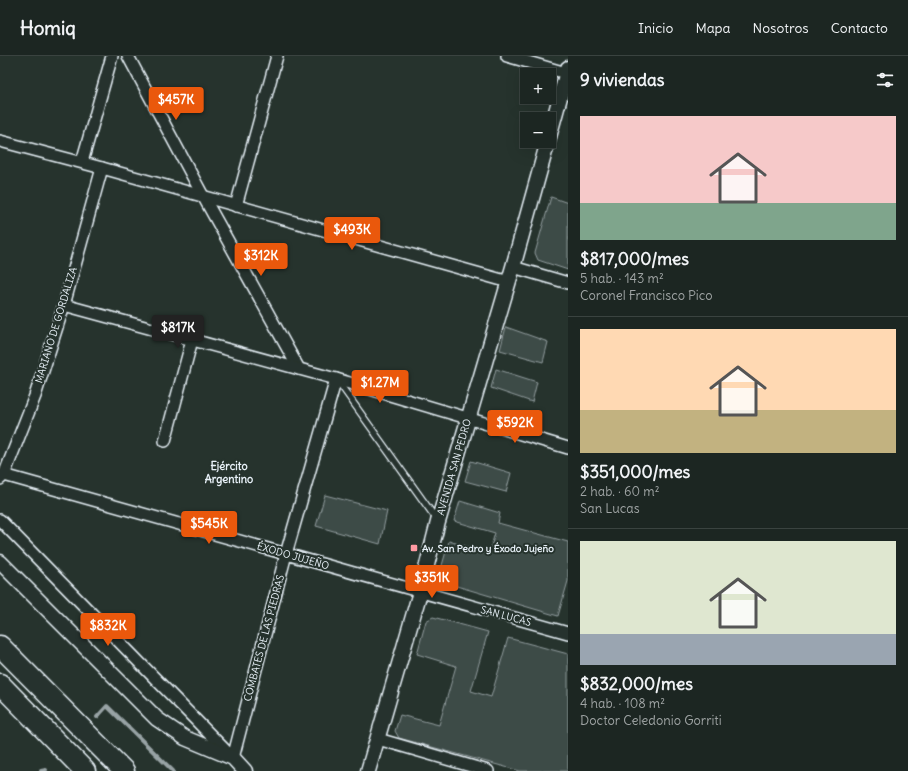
<!DOCTYPE html>
<html lang="es">
<meta charset="utf-8">
<style>
body{margin:0;font-family:Delius,sans-serif;background:#252e2a;color:#f1f3f6;height:100vh;display:flex;flex-direction:column;font-size:15px;white-space:nowrap}
*{box-sizing:border-box;margin:0}
p{font-size:13px;color:#a0a5a5}
.icon{flex:none;width:22px;height:22px;fill:none;stroke:currentColor;stroke-width:2;stroke-linecap:round;stroke-linejoin:round}
.map{position:relative;flex:1;overflow:hidden}
.sheet{display:flex;flex-direction:column;background:#1c2622;width:340px}
.sheet>*{flex:none}
.controls{position:absolute;left:520px;top:12px;display:grid;gap:8px}
.controls a{display:grid;place-items:center;width:36px;height:36px;border-radius:0px;background:#1c2622;box-shadow:0 4px 16px #0002,0 0 0 1px #3a4340;font-size:20px}
.price{position:absolute;translate:-50% -34px;padding:0 9px;border-radius:4px;background:#ea580c;color:#fff;font-size:13px;line-height:26px;filter:drop-shadow(0 1px 2px #0008)}
.price::after{content:'';position:absolute;left:50%;top:24px;width:12px;height:9px;margin-left:-6px;background:inherit;clip-path:polygon(0 0,100% 0,50% 100%)}
.price.current{background:#222;color:#fff}
ul{padding:0;list-style:none}
li{display:grid;align-content:center;gap:8px;height:212px;padding:0 12px}
li+li{border-top:1px solid #3a4340}
li span{display:grid;place-items:center;height:124px;border-radius:0px;color:#555}
li>.icon{margin-inline-start:auto}
span .icon{width:72px;height:72px;fill:#fffc;stroke-width:1}
li b{font-size:17px}
h2{display:flex;justify-content:space-between;align-items:center;height:48px;padding:0 12px;font-size:17px}
header{display:flex;align-items:center;gap:24px;box-sizing:border-box;height:56px;padding:0 20px;background:#1c2622;border-bottom:1px solid #3a4340}
header strong{font-size:19px}
nav{display:flex;gap:22px;margin-inline-start:auto;font-size:14px}
main{display:flex;flex:1;min-height:0}
.map>svg:first-child{display:block}
</style>
<header>
<strong>Homiq</strong>
<nav><a>Inicio</a><a>Mapa</a><a>Nosotros</a><a>Contacto</a></nav>
</header>
<main>
<div class="map">
<svg width="568" height="715" viewBox="0 0 568 715">
<rect width="100%" height="100%" fill="#26332d"/>
<filter id="ink" filterUnits="userSpaceOnUse"><feTurbulence type="fractalNoise" baseFrequency=".025" numOctaves="2"/><feDisplacementMap in="SourceGraphic" scale="8" xChannelSelector="R" yChannelSelector="G"/><feConvolveMatrix kernelMatrix="1 2 1 2 8 2 1 2 1" color-interpolation-filters="sRGB"/></filter>
<g filter="url(#ink)">
<g fill="#3e4b47" stroke="#939ea0">
<path d="M551,141l17,6v67l-30,-10 -3,-7z"/>
<path d="M506,271l42,15 -5,20 -43,-12z"/>
<path d="M496,313l41,13 -5,20 -41,-14z"/>
<path d="M471,405l40,12 -5,19 -41,-11z"/>
<path d="M325,439l62,16 -7,33 -64,-18z"/>
<path d="M460,445l40,12 -2,10 70,19v39l-10,35 -115,-34 -4,-6 10,-35 40,12 6,-20 -41,-12z"/>
<path d="M433,561l55,15 -17,59 20,6 17,-59 60,16v117h-48l-121,-33 -4,-7 5,-16 39,10 17,-59 -39,-12 9,-33z"/>
</g>
<g fill="none" stroke-linecap="round" stroke-linejoin="round">
<g stroke="#98a3a5" stroke-width="4">
<path d="M97,661l10,-11 66,65"/>
<path d="M41,715l5,-1"/>
</g>
<defs>
<path id="service" d="M337,324l100,140"/>
<g id="minor">
<path d="M128,0l75,140 96,173"/>
<path d="M507,0l59,17"/>
<path d="M0,85l102,27 407,114"/>
<path d="M82,106l30,-106"/>
<path d="M236,150l41,-150"/>
<path d="M513,211l55,16"/>
<path d="M64,249l272,74 232,69"/>
<path d="M165,385l27,-101"/>
<path d="M4,419l564,158"/>
<path d="M0,423l4,-4 31,-79 29,-91 38,-137"/>
<path d="M0,464l230,235"/>
<path d="M378,683l110,32"/>
<path d="M233,702l53,-204 50,-175"/>
</g>
<g id="tertiary">
<path d="M549,81l19,-69"/>
<path d="M0,506l157,157 28,19 48,20 12,13"/>
<path d="M368,715l52,-179 18,-70 75,-255 35,-126"/>
</g>
<g id="motorway">
<path d="M0,590l124,125"/>
<path d="M0,628l85,87"/>
</g>
</defs>
<use href="#service" stroke="#e8f1f8" stroke-width="8"/>
<use href="#minor" stroke="#e8f1f8" stroke-width="14"/>
<use href="#tertiary" stroke="#e8f1f8" stroke-width="17"/>
<use href="#motorway" stroke="#e8f1f8" stroke-width="23"/>
<use href="#service" stroke="#26332d" stroke-width="5.5"/>
<use href="#minor" stroke="#26332d" stroke-width="11"/>
<use href="#tertiary" stroke="#26332d" stroke-width="14"/>
<use href="#motorway" stroke="#26332d" stroke-width="20"/>
</g>
</g>
<rect fill="#ff9aa2" stroke="#26332d" stroke-width="1.5" x="410" y="488" width="8" height="8" rx="2"/>
<g text-anchor="middle" dominant-baseline="central" stroke-width="4" stroke-linejoin="round" paint-order="stroke">
<g font-size="10" fill="#e8f1f8" stroke="#26332d">
<text transform="translate(56 269) rotate(-73)">MARIANO DE GORDALIZA</text>
<text transform="translate(454 411) rotate(-74)">AVENIDA SAN PEDRO</text>
<text transform="translate(293 500) rotate(16)">ÉXODO JUJEÑO</text>
<text transform="translate(506 560) rotate(15)">SAN LUCAS</text>
<text transform="translate(264 582) rotate(-75)">COMBATES DE LAS PIEDRAS</text>
</g>
<g font-size="10" font-weight="bold" fill="#e8f1f8" stroke="#26332d" text-anchor="start">
<text x="422" y="492">Av. San Pedro y Éxodo Jujeño</text>
</g>
<g font-size="11" font-weight="bold" fill="#e8f1f8" stroke="#26332d">
<text x="229" y="410">Ejército<tspan x="229" dy="13">Argentino</tspan></text>
</g>
</g>
</svg>
<div class="controls">
<a>+</a>
<a>−</a>
</div>
<b class="price" style="left:176px;top:65px">$457K</b>
<b class="price" style="left:352px;top:195px">$493K</b>
<b class="price" style="left:261px;top:221px">$312K</b>
<b class="price current" style="left:178px;top:293px">$817K</b>
<b class="price" style="left:380px;top:348px">$1.27M</b>
<b class="price" style="left:515px;top:388px">$592K</b>
<b class="price" style="left:209px;top:489px">$545K</b>
<b class="price" style="left:432px;top:543px">$351K</b>
<b class="price" style="left:108px;top:591px">$832K</b>
</div>
<section class="sheet">
<h2>9 viviendas<svg class="icon" aria-label="filters" viewBox="0 0 24 24"><path d="M4 7h16M4 17h16"/><circle cx="9" cy="7" r="2"/><circle cx="15" cy="17" r="2"/></svg></h2>
<ul>
<li><span style="background:linear-gradient(#f6c9c9 70%,#7fa58c 0)"><svg class="icon" aria-label="home" viewBox="0 0 24 24"><path d="M3 11l9-7 9 7M6 9v11h12V9"/></svg></span><div><b>$817,000/mes</b><p>5 hab. · 143 m²</p><p>Coronel Francisco Pico</p></div></li>
<li><span style="background:linear-gradient(#ffd9b3 65%,#c2b280 0)"><svg class="icon" aria-label="home" viewBox="0 0 24 24"><path d="M3 11l9-7 9 7M6 9v11h12V9"/></svg></span><div><b>$351,000/mes</b><p>2 hab. · 60 m²</p><p>San Lucas</p></div></li>
<li><span style="background:linear-gradient(#dfe7d0 75%,#9aa5b1 0)"><svg class="icon" aria-label="home" viewBox="0 0 24 24"><path d="M3 11l9-7 9 7M6 9v11h12V9"/></svg></span><div><b>$832,000/mes</b><p>4 hab. · 108 m²</p><p>Doctor Celedonio Gorriti</p></div></li>
</ul>
</section>
</main>
